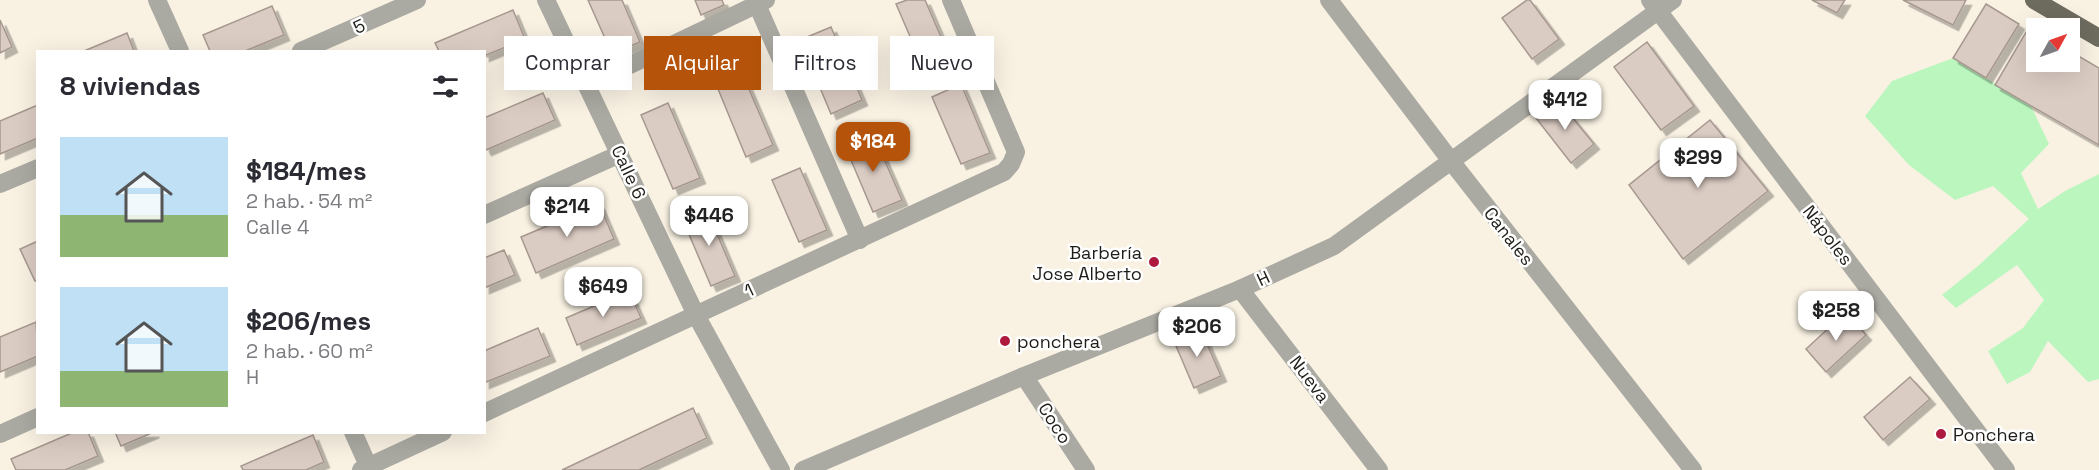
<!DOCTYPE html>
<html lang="es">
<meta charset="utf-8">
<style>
body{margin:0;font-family:"Space Grotesk",sans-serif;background:#f7f7f7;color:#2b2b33;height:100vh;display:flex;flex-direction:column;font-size:22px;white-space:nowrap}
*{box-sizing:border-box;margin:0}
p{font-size:20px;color:#7c7c81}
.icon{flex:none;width:33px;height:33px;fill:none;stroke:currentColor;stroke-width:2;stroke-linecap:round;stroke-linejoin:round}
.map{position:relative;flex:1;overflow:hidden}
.drawer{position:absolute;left:36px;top:50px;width:450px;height:384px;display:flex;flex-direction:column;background:#fff;border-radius:0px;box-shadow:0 6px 24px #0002}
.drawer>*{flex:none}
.hud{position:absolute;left:504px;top:36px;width:570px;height:54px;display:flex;gap:12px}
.needle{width:39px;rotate:50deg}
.tools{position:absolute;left:2026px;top:18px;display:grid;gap:12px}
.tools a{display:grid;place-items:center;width:54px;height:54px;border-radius:0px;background:#fff;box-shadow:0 6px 24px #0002;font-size:30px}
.price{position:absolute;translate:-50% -51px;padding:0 14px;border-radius:12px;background:#fff;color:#222;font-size:20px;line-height:39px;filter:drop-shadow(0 2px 3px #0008)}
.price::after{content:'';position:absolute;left:50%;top:36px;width:18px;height:14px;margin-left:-9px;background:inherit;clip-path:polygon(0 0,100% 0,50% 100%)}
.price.active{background:#b45309;color:#fff}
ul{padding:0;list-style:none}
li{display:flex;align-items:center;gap:18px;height:150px;padding:0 24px}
li span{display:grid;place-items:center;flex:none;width:168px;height:120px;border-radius:0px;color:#555}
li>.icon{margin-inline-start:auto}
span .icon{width:72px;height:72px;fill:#fffc;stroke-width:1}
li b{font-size:26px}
h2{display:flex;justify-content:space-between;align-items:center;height:72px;padding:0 24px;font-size:26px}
.pill{padding:0 21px;border-radius:0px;background:#fff;box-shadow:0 6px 24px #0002;font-size:21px;line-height:54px}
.pill.active{background:#b45309;color:#fff}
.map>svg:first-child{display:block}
</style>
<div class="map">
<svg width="2099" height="470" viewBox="0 0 2099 470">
<defs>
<filter id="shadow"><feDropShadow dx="5.5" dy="5.5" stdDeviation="0" flood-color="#0004"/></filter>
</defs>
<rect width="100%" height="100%" fill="#f9f2e3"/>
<path fill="#bbf6bf" d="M1953,58l78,48 18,38 -28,29 17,36 27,-18 34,-17v205l-11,3 -40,-41 -18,31 -23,12 -19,-33 35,-23 21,-28 -27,-35 -61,43 -14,-13 36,-29 51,-47 -36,-33 -38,14 -46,-35 -44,-49 27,-35z"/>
<g fill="#dbccc3" stroke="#a7988f" stroke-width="1.5" filter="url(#shadow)">
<path d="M588,0h34l18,42 -28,12z"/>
<path d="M695,0h27l2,5 -23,10z"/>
<path d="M907,0h18l26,60 -26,11 -29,-67z"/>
<path d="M1527,0h3l29,39 -27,20 -30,-41z"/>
<path d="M1812,0h33l-8,13z"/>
<path d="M1903,0h63l-13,25z"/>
<path d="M1986,4l33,20 -33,54 -33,-20z"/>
<path d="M272,6l12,29 -39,16h-35l-7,-16z"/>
<path d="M513,10l12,29 -41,17v-5h-45l-4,-8z"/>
<path d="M0,20l12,27 -12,6z"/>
<path d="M831,27l31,73 -31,14 -31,-74z"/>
<path d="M2029,27l8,5v30h33v-11l29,17v77l-104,-60z"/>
<path d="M127,33l7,18h-50z"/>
<path d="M1647,42l47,64 -33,24 -47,-63z"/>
<path d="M744,78l29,67 -27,12 -28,-68z"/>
<path d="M961,84l29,69 -29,11 -29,-67z"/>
<path d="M543,93l12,27 -69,30 -2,-4v-28z"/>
<path d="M1558,100l36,44 -23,19 -35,-45z"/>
<path d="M668,103l32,75 -27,11 -32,-74z"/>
<path d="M38,105v33l-38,16v-33z"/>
<path d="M1710,120l58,71 -85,68 -54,-74z"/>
<path d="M873,134l29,66 -29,12 -28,-66z"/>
<path d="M800,168l27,62 -28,12 -27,-62z"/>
<path d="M599,204l15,35 -78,34 -15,-36z"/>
<path d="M706,208l29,68 -24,10 -29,-68z"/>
<path d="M38,241v39l-3,1 -15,-32z"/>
<path d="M504,250l11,25 -31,13v-30z"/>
<path d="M629,291l12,27 -64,27 -11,-27z"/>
<path d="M1846,312l20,23 -40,37 -20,-23z"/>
<path d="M36,322l2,34 -38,16v-35z"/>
<path d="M538,328l12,28 -66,27v-32z"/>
<path d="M1200,328l21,48 -27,12 -21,-49z"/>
<path d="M1910,377l20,22 -47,41 -19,-23z"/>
<path d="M693,408l14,30 -68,32h-77z"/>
<path d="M74,432h14l10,24 -33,14h-49l-5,-11z"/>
<path d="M115,432h39l-33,14z"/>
<path d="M313,435l11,27 -18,8h-63l-2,-4z"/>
</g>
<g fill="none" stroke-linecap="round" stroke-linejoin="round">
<g stroke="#aaa9a2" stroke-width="18">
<path d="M157,0l23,51"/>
<path d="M546,0l150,315 85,155"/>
<path d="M755,0l105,240"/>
<path d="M1329,0l122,161 242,309"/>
<path d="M1650,0l356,470"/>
<path d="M301,51l116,-51"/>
<path d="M588,85l178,-85"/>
<path d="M0,184l38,-16"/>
<path d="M484,215l136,-61"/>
<path d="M1240,289l139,181"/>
<path d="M1024,376l62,94"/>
<path d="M484,413l520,-241 7,-8 5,-12 -65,-152"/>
<path d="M353,432l17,38"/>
<path d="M0,434l38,-17"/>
<path d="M361,470l82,-38"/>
<path d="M803,470l221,-94 216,-87 94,-43 339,-246"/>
</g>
<path stroke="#6e6b5f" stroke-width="18" d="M2034,0l65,38"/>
</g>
<g fill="#ae1a3d" stroke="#fff" stroke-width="2">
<circle cx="1154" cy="262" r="6"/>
<circle cx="1005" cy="341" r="6"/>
<circle cx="1941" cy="434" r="6"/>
</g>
<g text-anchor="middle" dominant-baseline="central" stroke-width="5" stroke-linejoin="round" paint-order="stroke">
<g font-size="18" fill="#1f1d17" stroke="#fff">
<text transform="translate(359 26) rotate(-24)">5</text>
<text transform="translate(629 172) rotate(65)">Calle 6</text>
<text transform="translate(1828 235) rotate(53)">Nápoles</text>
<text transform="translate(1509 236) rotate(52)">Canales</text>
<text transform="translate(1263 278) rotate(-25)">H</text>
<text transform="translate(749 290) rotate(-25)">1</text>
<text transform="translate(1310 379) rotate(53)">Nueva</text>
<text transform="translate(1055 423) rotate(57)">Coco</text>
</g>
<g font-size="18" fill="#1f1d17" stroke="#fff" text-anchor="start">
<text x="1142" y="252" text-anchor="end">Barbería<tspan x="1142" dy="21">Jose Alberto</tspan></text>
<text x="1017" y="341">ponchera</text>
<text x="1953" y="434">Ponchera</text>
</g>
</g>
</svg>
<div class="tools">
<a><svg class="needle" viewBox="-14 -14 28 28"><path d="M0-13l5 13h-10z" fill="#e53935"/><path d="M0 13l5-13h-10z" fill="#7c7c81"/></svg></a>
</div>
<b class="price" style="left:1565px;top:131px">$412</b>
<b class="price active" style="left:873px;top:173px">$184</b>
<b class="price" style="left:1698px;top:189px">$299</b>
<b class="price" style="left:567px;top:238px">$214</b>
<b class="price" style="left:709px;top:247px">$446</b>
<b class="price" style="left:603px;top:318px">$649</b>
<b class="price" style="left:1836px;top:342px">$258</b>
<b class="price" style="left:1197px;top:358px">$206</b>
<div class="hud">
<a class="pill">Comprar</a>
<a class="pill active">Alquilar</a>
<a class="pill">Filtros</a>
<a class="pill">Nuevo</a>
</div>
<section class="drawer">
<h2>8 viviendas<svg class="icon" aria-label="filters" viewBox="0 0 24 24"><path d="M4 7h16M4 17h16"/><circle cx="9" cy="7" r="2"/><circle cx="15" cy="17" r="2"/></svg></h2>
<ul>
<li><span style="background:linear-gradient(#bfe0f5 65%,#8fb573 0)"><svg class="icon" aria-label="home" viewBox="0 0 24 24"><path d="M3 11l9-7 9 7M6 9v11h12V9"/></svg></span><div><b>$184/mes</b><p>2 hab. · 54 m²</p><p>Calle 4</p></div></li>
<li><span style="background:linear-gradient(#bfe0f5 70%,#8fb573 0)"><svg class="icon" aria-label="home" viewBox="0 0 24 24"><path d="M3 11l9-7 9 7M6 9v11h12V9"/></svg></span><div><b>$206/mes</b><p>2 hab. · 60 m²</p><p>H</p></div></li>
</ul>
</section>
</div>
